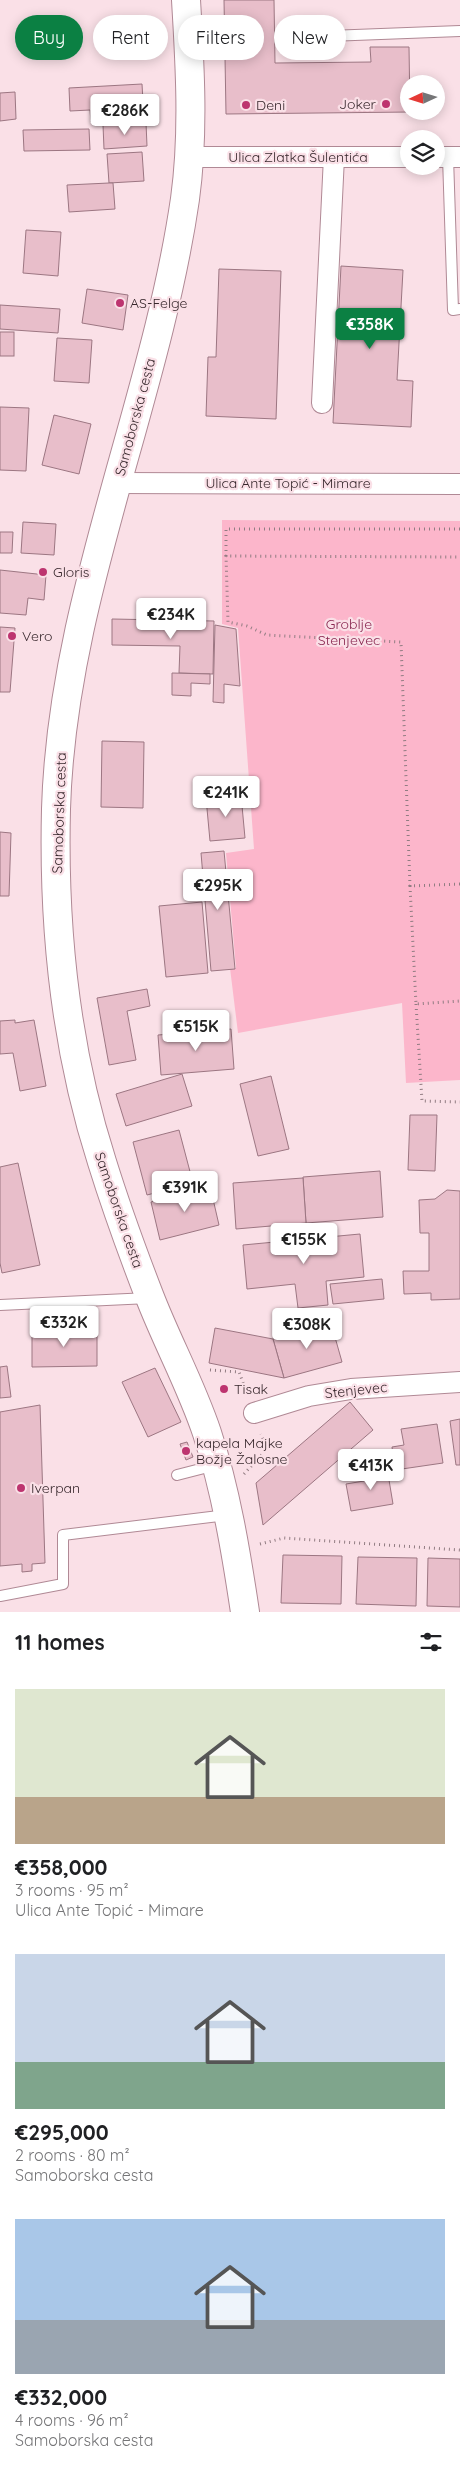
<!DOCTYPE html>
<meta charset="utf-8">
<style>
body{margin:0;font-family:Quicksand,sans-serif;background:#f2f2f2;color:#202124;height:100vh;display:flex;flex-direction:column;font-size:19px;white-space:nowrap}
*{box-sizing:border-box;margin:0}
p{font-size:16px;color:#757577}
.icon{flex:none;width:28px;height:28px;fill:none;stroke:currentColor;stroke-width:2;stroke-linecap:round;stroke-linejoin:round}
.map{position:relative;height:1612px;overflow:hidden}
.drawer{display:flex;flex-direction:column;background:#fff;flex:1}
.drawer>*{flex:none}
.hud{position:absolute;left:15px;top:15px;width:430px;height:45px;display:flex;gap:10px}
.needle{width:32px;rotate:266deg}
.buttons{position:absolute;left:400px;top:75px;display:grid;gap:10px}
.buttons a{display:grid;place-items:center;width:45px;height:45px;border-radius:50%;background:#fff;box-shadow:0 2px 12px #0003;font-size:25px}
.price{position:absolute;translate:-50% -42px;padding:0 11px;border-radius:5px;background:#fff;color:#222;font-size:16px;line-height:32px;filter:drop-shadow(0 1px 2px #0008)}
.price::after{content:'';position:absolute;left:50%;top:30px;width:15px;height:11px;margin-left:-8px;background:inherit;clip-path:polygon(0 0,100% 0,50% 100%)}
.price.active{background:#0b8043;color:#fff}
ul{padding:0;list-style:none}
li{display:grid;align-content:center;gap:10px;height:265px;padding:0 15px}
li span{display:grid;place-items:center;height:155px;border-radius:0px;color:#555}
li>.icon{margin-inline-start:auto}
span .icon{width:90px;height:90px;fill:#fffc;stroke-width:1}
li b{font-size:21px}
h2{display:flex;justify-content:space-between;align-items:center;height:60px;padding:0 15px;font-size:21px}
.chip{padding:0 18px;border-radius:22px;background:#fff;box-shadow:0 2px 12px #0003;font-size:18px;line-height:45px}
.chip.active{background:#0b8043;color:#fff}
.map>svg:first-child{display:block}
</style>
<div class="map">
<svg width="460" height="1612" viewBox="0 0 460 1612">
<rect width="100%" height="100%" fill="#fae0e7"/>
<path fill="#fcb6cb" d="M222,520l238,1v559l-54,3 -4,-80 -164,30 -8,-65h6l-10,-115 28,-4 -16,-221 -16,-4z"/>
<g fill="#e8beca" stroke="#9c7682">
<path d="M224,0h50l1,63 96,-1 -1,-15h39l1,65 -184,2z"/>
<path d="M142,84l2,35 -53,3 -1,-12 -20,1 -1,-23z"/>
<path d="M15,92l1,27 -16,2v-28z"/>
<path d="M146,123l1,23 -43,3 -1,-24z"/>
<path d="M89,129l1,21 -66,1 -1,-21z"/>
<path d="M142,152l2,29 -35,2 -2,-29z"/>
<path d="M109,183h4l2,26 -46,3 -2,-27z"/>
<path d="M26,230l35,2 -3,44 -35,-3z"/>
<path d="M341,266l62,4 -6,110 16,1 -2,46 -78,-4z"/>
<path d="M219,269l62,2 -5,148 -70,-3 2,-59h8z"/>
<path d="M87,289l41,6 -5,35 -41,-7z"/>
<path d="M0,305l60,4 -2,24 -58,-4z"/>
<rect x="0" y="332" width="14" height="24"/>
<path d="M57,338l35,2 -3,43 -35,-2z"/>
<path d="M0,407l29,1 -3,63 -26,-1z"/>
<path d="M54,415l37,9 -12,50 -37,-9z"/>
<path d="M23,522l33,2 -2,31 -33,-2z"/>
<path d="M0,532h13l-1,21h-12z"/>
<path d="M0,570l46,5 -2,25 -16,-2 -2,17 -26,-2z"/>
<path d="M112,619l102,2 -1,53 -34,-1 1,-27 -68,-1z"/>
<path d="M215,625l21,4 4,57 -16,-2v19l-11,-1z"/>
<path d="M0,627l15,1 -5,64h-10z"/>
<path d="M172,673l38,1v10l-19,-1v13l-19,-1z"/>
<path d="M102,741l42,1 -1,66 -42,-1z"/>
<path d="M241,795l4,43 -35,3 -4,-43z"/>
<path d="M0,832l11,1 -2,63h-9z"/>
<path d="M224,851l11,118 -24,2 -10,-118z"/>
<path d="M202,902l6,71 -42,4 -7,-71z"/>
<path d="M147,989l3,17 -23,5 9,49 -27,5 -12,-67z"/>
<path d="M15,1020v3l19,-3 12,66 -26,5 -7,-38 -13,1v-33z"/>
<path d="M231,1029l3,40 -73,6 -3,-40z"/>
<path d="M182,1074l10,32 -66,20 -10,-32z"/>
<path d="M271,1076l18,73 -31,7 -18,-72z"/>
<path d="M410,1115h27l-2,56 -27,-1z"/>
<path d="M179,1130l14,53 -46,12 -14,-53z"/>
<path d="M18,1163l22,102 -38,8 -2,-10v-96z"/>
<path d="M380,1171l3,46 -77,6 -3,-46z"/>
<path d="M303,1178l3,45 -70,6 -3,-46z"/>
<path d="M210,1186l9,39 -59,15 -9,-38z"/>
<path d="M447,1190l13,1v108l-29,1v-7l-27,1 -1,-23h26v-38h-9l-1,-33 16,-1z"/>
<path d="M360,1234l4,43 -38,4 2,24 -30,3 -3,-24 -48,5 -4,-44z"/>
<path d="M382,1279l2,20 -51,5 -3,-20z"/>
<path d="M331,1323l11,39 -58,16 -11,-39z"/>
<path d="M215,1328l58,11 11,39 -75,-15z"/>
<path d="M32,1330h65v36l-65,1z"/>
<path d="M7,1366l4,31 -11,1v-31z"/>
<path d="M155,1368l26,54 -33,15 -26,-55z"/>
<path d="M350,1402l23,28 -110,95 -7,-42z"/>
<path d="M40,1405l5,158 -13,1v7l-10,1v-8l-22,2v-154z"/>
<path d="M460,1419v46h-4l-6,-44z"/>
<path d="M437,1424l6,39 -48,7 -3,-23 12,-2 -3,-16z"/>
<path d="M187,1442l6,15 -7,3 -6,-16z"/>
<path d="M387,1468l6,36 -42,7 -5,-27 18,-3 -2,-9z"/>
<path d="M283,1555l59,1 -1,48 -60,-1z"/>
<path d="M358,1557l59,1 -1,48 -60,-2z"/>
<path d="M428,1558l32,1v48l-33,-1z"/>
</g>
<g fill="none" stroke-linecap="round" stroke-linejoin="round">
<defs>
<g id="lane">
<path d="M302,37l158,-6"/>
<path d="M448,157l5,153 7,-1"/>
<path d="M0,1305l149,-7"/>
<path d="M177,1475l39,-10"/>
<path d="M0,1596l63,-12v-49l164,-20"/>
</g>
<g id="street">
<path d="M188,157h221"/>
<path d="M436,157h24"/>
<path d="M322,403l12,-246"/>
<path d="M117,483l343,1"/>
<path d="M254,1413l55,-17 42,-7 109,-7"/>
</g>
<path id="secondary" d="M186,0c4,66 8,134 -1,199 -30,206 -123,400 -129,610 -3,120 9,238 46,353 14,45 30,89 47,133 18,47 42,90 58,138 19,58 29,119 38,179"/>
</defs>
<use href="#lane" stroke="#b08995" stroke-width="12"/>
<use href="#street" stroke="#b08995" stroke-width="22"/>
<use href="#secondary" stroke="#b08995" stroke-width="30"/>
<g stroke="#917c82" stroke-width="3" stroke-dasharray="1 4" stroke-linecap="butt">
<path d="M226,556v-27h234"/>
<path d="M460,884l-50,2 6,118 44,-3"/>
<path d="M410,886l-9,-244 -134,-7 -20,-9 -19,-4 -2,-66 234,1"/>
<path d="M416,1004l6,97 38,1"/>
<path d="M210,1370l29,2 8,21"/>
<path d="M244,1474l23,-25 -6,-15"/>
<path d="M260,1544l24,-6 176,12"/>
</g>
<use href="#lane" stroke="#fff" stroke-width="10"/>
<use href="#street" stroke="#fff" stroke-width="20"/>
<use href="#secondary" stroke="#fff" stroke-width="28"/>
</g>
<g fill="#bd346f" stroke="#fae0e7" stroke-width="2">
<circle cx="386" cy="104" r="5"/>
<circle cx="246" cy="105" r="5"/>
<circle cx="120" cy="303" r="5"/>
<circle cx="43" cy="572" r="5"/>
<circle cx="12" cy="636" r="5"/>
<circle cx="224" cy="1389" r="5"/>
<circle cx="186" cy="1451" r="5"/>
<circle cx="21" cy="1488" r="5"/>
</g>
<g text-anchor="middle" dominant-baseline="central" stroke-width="4.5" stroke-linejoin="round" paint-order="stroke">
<g font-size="14" fill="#37272c" stroke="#fae0e7" text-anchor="start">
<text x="376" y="104" text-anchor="end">Joker</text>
<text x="256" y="105">Deni</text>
<text x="130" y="303">AS-Felge</text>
<text x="53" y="572">Gloris</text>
<text x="22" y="636">Vero</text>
<text x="234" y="1389">Tisak</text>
<text x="196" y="1443">kapela Majke<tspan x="196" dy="16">Božje Žalosne</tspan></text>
<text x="31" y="1488">Iverpan</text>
</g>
<g font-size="14" fill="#37272c" stroke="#fae0e7">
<text x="298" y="157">Ulica Zlatka Šulentića</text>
<text transform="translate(135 417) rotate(-75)">Samoborska cesta</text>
<text x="288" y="483">Ulica Ante Topić - Mimare</text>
<text transform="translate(59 813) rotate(-88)">Samoborska cesta</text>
<text transform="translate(119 1210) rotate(71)">Samoborska cesta</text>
<text transform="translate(356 1390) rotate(-6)">Stenjevec</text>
</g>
<g font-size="14" fill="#88254f" stroke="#fae0e7">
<text x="349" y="624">Groblje<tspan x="349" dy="16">Stenjevec</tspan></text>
</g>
</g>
</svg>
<div class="buttons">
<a><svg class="needle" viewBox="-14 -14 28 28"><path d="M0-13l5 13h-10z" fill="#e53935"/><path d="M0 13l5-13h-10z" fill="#757577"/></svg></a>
<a><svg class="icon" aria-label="layers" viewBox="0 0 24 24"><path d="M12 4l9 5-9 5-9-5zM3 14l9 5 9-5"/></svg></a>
</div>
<b class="price" style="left:125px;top:136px">€286K</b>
<b class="price active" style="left:370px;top:350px">€358K</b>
<b class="price" style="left:171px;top:640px">€234K</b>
<b class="price" style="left:226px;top:818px">€241K</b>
<b class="price" style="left:218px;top:911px">€295K</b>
<b class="price" style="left:196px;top:1052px">€515K</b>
<b class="price" style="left:185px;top:1213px">€391K</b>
<b class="price" style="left:304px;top:1265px">€155K</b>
<b class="price" style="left:64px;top:1348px">€332K</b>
<b class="price" style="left:307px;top:1350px">€308K</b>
<b class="price" style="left:371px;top:1491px">€413K</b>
<div class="hud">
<a class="chip active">Buy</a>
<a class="chip">Rent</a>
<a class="chip">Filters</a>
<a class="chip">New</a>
</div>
</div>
<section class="drawer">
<h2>11 homes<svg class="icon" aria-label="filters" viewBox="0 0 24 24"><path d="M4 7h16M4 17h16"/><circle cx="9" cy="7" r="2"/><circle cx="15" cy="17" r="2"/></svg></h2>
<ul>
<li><span style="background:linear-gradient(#dfe7d0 70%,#b9a48a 0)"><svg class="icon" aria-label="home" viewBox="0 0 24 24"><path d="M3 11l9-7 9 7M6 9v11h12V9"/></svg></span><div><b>€358,000</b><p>3 rooms · 95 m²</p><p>Ulica Ante Topić - Mimare</p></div></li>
<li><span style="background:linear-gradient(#c9d6e8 70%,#7fa58c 0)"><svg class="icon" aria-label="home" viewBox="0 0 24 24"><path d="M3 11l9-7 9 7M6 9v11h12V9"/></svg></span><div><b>€295,000</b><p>2 rooms · 80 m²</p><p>Samoborska cesta</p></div></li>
<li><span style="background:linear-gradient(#a9c7e8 65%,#9aa5b1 0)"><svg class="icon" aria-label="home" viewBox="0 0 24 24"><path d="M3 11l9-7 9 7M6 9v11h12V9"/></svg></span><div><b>€332,000</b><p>4 rooms · 96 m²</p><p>Samoborska cesta</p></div></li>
</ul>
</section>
